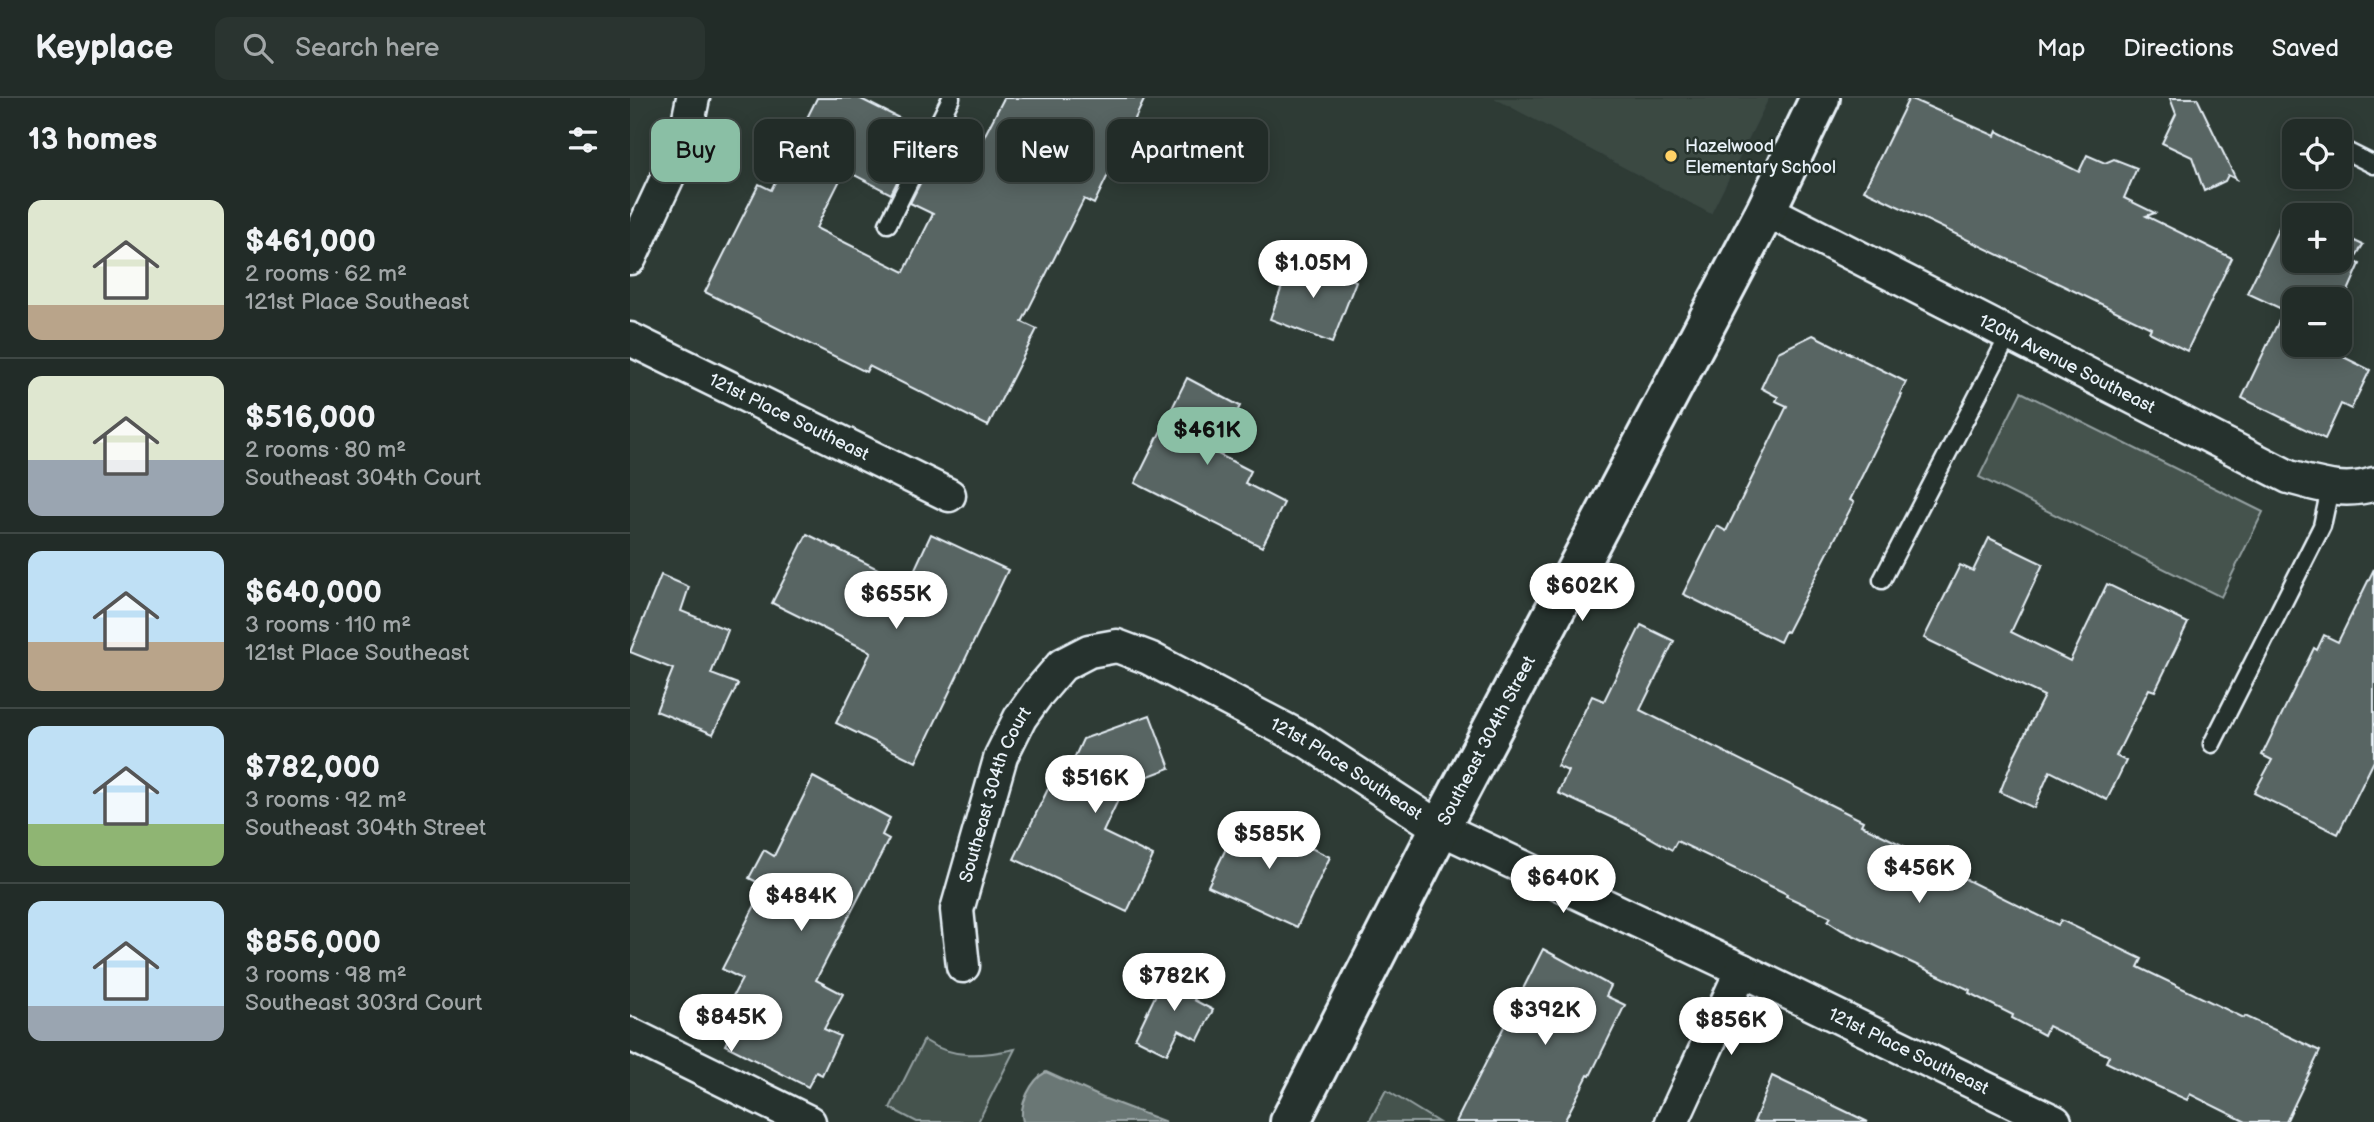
<!DOCTYPE html>
<meta charset="utf-8">
<style>
body{margin:0;font-family:"Balsamiq Sans",sans-serif;background:#2a3430;color:#f1f3f6;height:100vh;display:flex;flex-direction:column;font-size:26px;white-space:nowrap}
*{box-sizing:border-box;margin:0}
p{font-size:23px;color:#a2a7a8}
.icon{flex:none;width:38px;height:38px;fill:none;stroke:currentColor;stroke-width:2;stroke-linecap:round;stroke-linejoin:round}
.map{position:relative;flex:1;overflow:hidden}
.side{display:flex;flex-direction:column;background:#222c28;width:630px}
.side>*{flex:none}
.hud{position:absolute;left:21px;top:21px;width:665px;height:63px;display:flex;gap:14px}
.controls{position:absolute;left:1652px;top:21px;display:grid;gap:14px}
.controls a{display:grid;place-items:center;width:70px;height:70px;border-radius:14px;background:#222c28;box-shadow:0 4px 18px #0003,0 0 0 2px #3f4845;font-size:35px}
.price{position:absolute;translate:-50% -60px;padding:0 16px;border-radius:24px;background:#fff;color:#222;font-size:23px;line-height:46px;filter:drop-shadow(0 2px 4px #0008)}
.price::after{content:'';position:absolute;left:50%;top:42px;width:21px;height:16px;margin-left:-10px;background:inherit;clip-path:polygon(0 0,100% 0,50% 100%)}
.price.active{background:#8abfa5;color:#111}
ul{padding:0;list-style:none}
li{display:flex;align-items:center;gap:21px;height:175px;padding:0 28px}
li+li{border-top:2px solid #3f4845}
li span{display:grid;place-items:center;flex:none;width:196px;height:140px;border-radius:14px;color:#555}
li>.icon{margin-inline-start:auto}
span .icon{width:84px;height:84px;fill:#fffc;stroke-width:1}
li b{font-size:30px}
h2{display:flex;justify-content:space-between;align-items:center;height:84px;padding:0 28px;font-size:30px}
.tag{padding:0 24px;border-radius:14px;background:#222c28;box-shadow:0 4px 18px #0003,0 0 0 2px #3f4845;font-size:24px;line-height:63px}
.tag.active{background:#8abfa5;color:#111}
header{display:flex;align-items:center;gap:42px;box-sizing:border-box;height:98px;padding:0 35px;background:#222c28;border-bottom:2px solid #3f4845}
header strong{font-size:33px}
nav{display:flex;gap:38px;margin-inline-start:auto;font-size:24px}
.search{width:490px;height:63px;background:#2a3430;display:flex;align-items:center;gap:18px;box-sizing:border-box;padding:0 24px;border-radius:14px;color:#a2a7a8;font-size:26px}
main{display:flex;flex:1;min-height:0}
.map>svg:first-child{display:block}
</style>
<header>
<strong>Keyplace</strong>
<div class="search"><svg class="icon" aria-label="search" viewBox="0 0 24 24"><circle cx="10" cy="10" r="6"/><path d="M15 15l6 6"/></svg>Search here</div>
<nav><a>Map</a><a>Directions</a><a>Saved</a></nav>
</header>
<main>
<section class="side">
<h2>13 homes<svg class="icon" aria-label="filters" viewBox="0 0 24 24"><path d="M4 7h16M4 17h16"/><circle cx="9" cy="7" r="2"/><circle cx="15" cy="17" r="2"/></svg></h2>
<ul>
<li><span style="background:linear-gradient(#dfe7d0 75%,#b9a48a 0)"><svg class="icon" aria-label="home" viewBox="0 0 24 24"><path d="M3 11l9-7 9 7M6 9v11h12V9"/></svg></span><div><b>$461,000</b><p>2 rooms · 62 m²</p><p>121st Place Southeast</p></div></li>
<li><span style="background:linear-gradient(#dfe7d0 60%,#9aa5b1 0)"><svg class="icon" aria-label="home" viewBox="0 0 24 24"><path d="M3 11l9-7 9 7M6 9v11h12V9"/></svg></span><div><b>$516,000</b><p>2 rooms · 80 m²</p><p>Southeast 304th Court</p></div></li>
<li><span style="background:linear-gradient(#bfe0f5 65%,#b9a48a 0)"><svg class="icon" aria-label="home" viewBox="0 0 24 24"><path d="M3 11l9-7 9 7M6 9v11h12V9"/></svg></span><div><b>$640,000</b><p>3 rooms · 110 m²</p><p>121st Place Southeast</p></div></li>
<li><span style="background:linear-gradient(#bfe0f5 70%,#8fb573 0)"><svg class="icon" aria-label="home" viewBox="0 0 24 24"><path d="M3 11l9-7 9 7M6 9v11h12V9"/></svg></span><div><b>$782,000</b><p>3 rooms · 92 m²</p><p>Southeast 304th Street</p></div></li>
<li><span style="background:linear-gradient(#bfe0f5 75%,#9aa5b1 0)"><svg class="icon" aria-label="home" viewBox="0 0 24 24"><path d="M3 11l9-7 9 7M6 9v11h12V9"/></svg></span><div><b>$856,000</b><p>3 rooms · 98 m²</p><p>Southeast 303rd Court</p></div></li>
</ul>
</section>
<div class="map">
<svg width="1744" height="1024" viewBox="0 0 1744 1024">
<rect width="100%" height="100%" fill="#2e3b35"/>
<filter id="ink" filterUnits="userSpaceOnUse"><feTurbulence type="fractalNoise" baseFrequency=".0143" numOctaves="2"/><feDisplacementMap in="SourceGraphic" scale="14" xChannelSelector="R" yChannelSelector="G"/><feConvolveMatrix kernelMatrix="1 2 1 2 8 2 1 2 1" color-interpolation-filters="sRGB"/></filter>
<g filter="url(#ink)">
<path fill="#3b4843" d="M864,0h275l-58,116z"/>
<g fill="#45524e" stroke="#96a2a3" stroke-width="2">
<path d="M1391,294l242,120 -42,85 -242,-120z"/>
<path d="M294,942c28,19 59,16 91,9l-37,73h-61l-27,-14z"/>
<path d="M756,992l52,32h-69z"/>
</g>
<path fill="#6b7775" stroke="#9da8a9" stroke-width="2" d="M416,974l57,26 63,24h-143c-5,-16 8,-42 23,-50z"/>
<g fill="#596563" stroke="#e8f1f8" stroke-width="2">
<path d="M187,0h42l64,32 -32,64 -46,-24 -29,58 88,44 29,-58 -23,-11 32,-63 32,16 30,-58h141l-51,106 -10,-5 -62,123 15,7 -49,97 -119,-60 -3,6 -161,-80 54,-108 12,6z"/>
<path d="M1279,0l86,38 2,-5 82,41 8,-17 18,8 9,-4 23,9 -13,30 31,15 -9,3 86,42 -45,93 -38,-19 2,-4 -287,-138z"/>
<path d="M1540,0h27l39,81 -8,-4 -3,6 -21,10 -12,-34 -30,-14 14,-29z"/>
<path d="M1658,111l12,6h-6v46h46v-27l23,11 -10,16 7,3 -20,45v-10h-46v46h30l-1,2 47,23 -19,39 -10,-5 -16,35 -83,-41 42,-88 -37,-17z"/>
<path d="M663,159l63,24 -24,62 -62,-24z"/>
<path d="M1183,237l93,47 -6,12 2,1 -52,105 4,2 -67,130 -2,-1 -5,11 -97,-48 34,-68 9,5 61,-125 -11,-5 2,-4 -17,-9 17,-36z"/>
<path d="M557,280l53,28 -24,47 35,18 -6,12 39,20 -22,44 -127,-64z"/>
<path d="M177,436l101,50 23,-50 77,36 -92,192 -80,-39 35,-71 -99,-49z"/>
<path d="M1359,440l54,26 -32,68 59,29 37,-77 81,39 -33,68 -6,-2 -33,67 10,5 -19,39 -57,-29 -16,37 -34,-16 15,-38 29,-58 -120,-58 36,-73 13,6z"/>
<path d="M1744,471v192l-36,73 -84,-41 18,-33 -10,-5 52,-107 3,2 7,-15 14,7z"/>
<path d="M31,477l28,12 -8,24 47,19 -17,44 27,10 -25,50 -57,-23 17,-42 -43,-17z"/>
<path d="M1011,527l33,16 -34,69 223,111 -2,4 94,46 -2,2 105,52 3,-5 81,39 -4,8 106,51 1,-2 75,35 -34,71h-40l-56,-28 -3,6 -48,-22 -33,-16 3,-6 -61,-30 -4,9 -32,-17 1,-3 -44,-22 1,-3 -128,-60 -14,-9 3,-4 -45,-21 1,-2 -110,-53 -5,9 -42,-24 -72,-33 10,-22 -11,-5 35,-70 12,5z"/>
<path d="M520,617l20,53 -45,17 -22,47 50,24 -26,56 -113,-53 49,-101 9,5 11,-24z"/>
<path d="M183,679l77,41 -8,17 7,4 -73,141 27,14 -19,35 16,7 -18,39 -6,-3 -8,15 -83,-42 7,-14 -14,-7 24,-45 -20,-10 43,-83 -16,-8 15,-28 10,6z"/>
<path d="M612,717l88,42 -33,70 -89,-41z"/>
<path d="M913,851l68,37 -5,10 19,9 -35,71 -2,-1 -24,47h-108z"/>
<path d="M538,871l33,17 -7,14 19,10 -15,30 -19,-10 -12,24 -32,-16z"/>
<path d="M1142,978l96,46h-114z"/>
</g>
<g fill="none" stroke-linecap="round" stroke-linejoin="round">
<defs>
<g id="lane">
<path d="M1710,50l34,17"/>
<path d="M258,126l63,-126"/>
<path d="M1252,482l127,-245"/>
<path d="M1582,646l110,-218 8,-37"/>
</g>
<g id="street">
<path id="s1" d="M1136,112l523,267c29,8 56,17 85,7"/>
<path d="M0,160l54,-116 9,-44"/>
<path id="s2" d="M0,241l319,156"/>
<path id="s3" d="M333,868l-6,-56 44,-154 19,-38 18,-25 24,-28 27,-14 28,-5 32,12 158,83 133,87 302,142 313,152"/>
<path d="M0,936l179,88"/>
<path d="M1042,1024l70,-152"/>
</g>
<g id="secondary">
<path id="s4" d="M660,1024l150,-294 326,-618 54,-112"/>
</g>
</defs>
<use href="#lane" stroke="#e8f1f8" stroke-width="21"/>
<use href="#street" stroke="#e8f1f8" stroke-width="37"/>
<use href="#secondary" stroke="#e8f1f8" stroke-width="44"/>
<use href="#lane" stroke="#26332d" stroke-width="16"/>
<use href="#street" stroke="#26332d" stroke-width="32"/>
<use href="#secondary" stroke="#26332d" stroke-width="38"/>
</g>
</g>
<circle fill="#ffd166" stroke="#26332d" stroke-width="2.5" cx="1041" cy="58" r="7"/>
<g text-anchor="middle" dominant-baseline="central" stroke-width="5" stroke-linejoin="round" paint-order="stroke">
<g font-size="18" fill="#e8f1f8" stroke="#26332d" text-anchor="start">
<text x="1055" y="48">Hazelwood<tspan x="1055" dy="21">Elementary School</tspan></text>
</g>
<g font-size="18" fill="#e8f1f8" stroke="#26332d">
<text stroke="none"><textPath href="#s1" startOffset="338">120th Avenue Southeast</textPath></text>
<text stroke="none"><textPath href="#s2" startOffset="177">121st Place Southeast</textPath></text>
<text stroke="none"><textPath href="#s4" startOffset="429">Southeast 304th Street</textPath></text>
<text stroke="none"><textPath href="#s3" startOffset="646">121st Place Southeast</textPath></text>
<text stroke="none"><textPath href="#s3" startOffset="178">Southeast 304th Court</textPath></text>
<text stroke="none"><textPath href="#s3" startOffset="1276">121st Place Southeast</textPath></text>
</g>
</g>
</svg>
<div class="controls">
<a><svg class="icon" aria-label="locate" viewBox="0 0 24 24"><circle cx="12" cy="12" r="6"/><path d="M12 2v4M12 18v4M2 12h4M18 12h4"/></svg></a>
<a>+</a>
<a>−</a>
</div>
<b class="price" style="left:683px;top:202px">$1.05M</b>
<b class="price active" style="left:577px;top:369px">$461K</b>
<b class="price" style="left:952px;top:525px">$602K</b>
<b class="price" style="left:266px;top:533px">$655K</b>
<b class="price" style="left:465px;top:717px">$516K</b>
<b class="price" style="left:639px;top:773px">$585K</b>
<b class="price" style="left:1289px;top:807px">$456K</b>
<b class="price" style="left:933px;top:817px">$640K</b>
<b class="price" style="left:171px;top:835px">$484K</b>
<b class="price" style="left:544px;top:915px">$782K</b>
<b class="price" style="left:915px;top:949px">$392K</b>
<b class="price" style="left:101px;top:956px">$845K</b>
<b class="price" style="left:1101px;top:959px">$856K</b>
<div class="hud">
<a class="tag active">Buy</a>
<a class="tag">Rent</a>
<a class="tag">Filters</a>
<a class="tag">New</a>
<a class="tag">Apartment</a>
</div>
</div>
</main>
